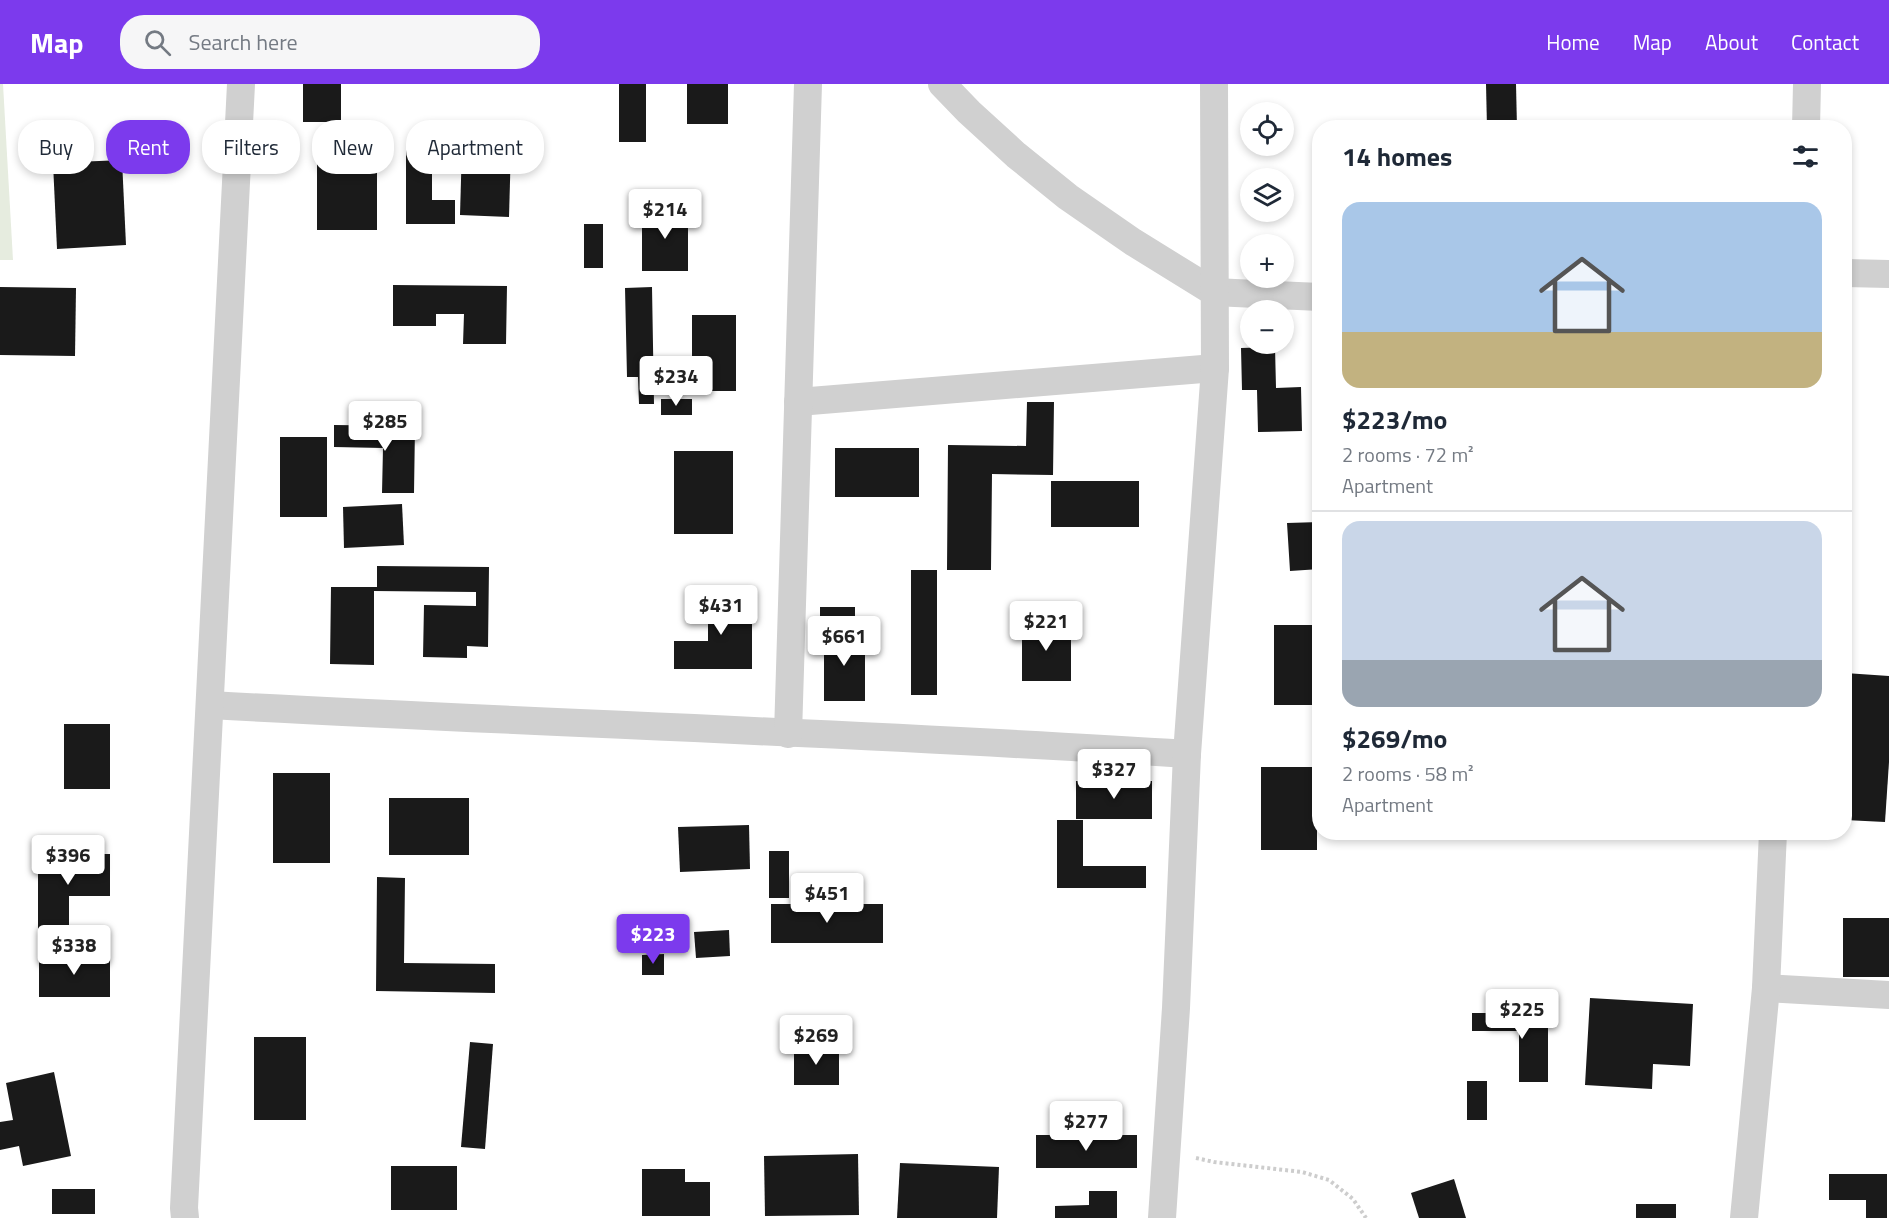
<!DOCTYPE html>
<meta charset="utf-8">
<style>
body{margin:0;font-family:"Titillium Web",sans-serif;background:#f6f6f7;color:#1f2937;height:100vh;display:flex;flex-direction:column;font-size:22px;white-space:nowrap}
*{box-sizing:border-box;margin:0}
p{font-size:20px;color:#747a83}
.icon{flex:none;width:33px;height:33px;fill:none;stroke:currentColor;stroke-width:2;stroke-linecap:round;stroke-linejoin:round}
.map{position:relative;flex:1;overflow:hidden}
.drawer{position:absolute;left:1312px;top:36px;width:540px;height:720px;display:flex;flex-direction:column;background:#fff;border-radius:24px;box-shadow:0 3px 9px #0003}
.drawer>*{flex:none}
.guide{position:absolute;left:18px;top:36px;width:570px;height:54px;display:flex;gap:12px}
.buttons{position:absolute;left:1240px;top:18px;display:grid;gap:12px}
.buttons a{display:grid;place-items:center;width:54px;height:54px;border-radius:50%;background:#fff;box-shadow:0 3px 9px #0003;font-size:30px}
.price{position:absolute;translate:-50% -51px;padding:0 14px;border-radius:6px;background:#fff;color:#222;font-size:20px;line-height:39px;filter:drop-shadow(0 2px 3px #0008)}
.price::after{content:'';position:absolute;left:50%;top:36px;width:18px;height:14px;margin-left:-9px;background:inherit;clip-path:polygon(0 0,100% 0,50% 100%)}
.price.current{background:#7c3aed;color:#fff}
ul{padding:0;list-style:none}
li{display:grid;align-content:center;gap:12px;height:318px;padding:0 30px}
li+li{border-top:2px solid #e0e1e3}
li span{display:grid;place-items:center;height:186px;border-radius:18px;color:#555}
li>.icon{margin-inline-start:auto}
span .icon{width:108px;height:108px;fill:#fffc;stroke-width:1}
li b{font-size:26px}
h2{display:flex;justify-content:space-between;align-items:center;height:72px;padding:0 30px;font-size:26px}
.tag{padding:0 21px;border-radius:24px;background:#fff;box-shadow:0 3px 9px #0003;font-size:21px;line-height:54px}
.tag.current{background:#7c3aed;color:#fff}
header{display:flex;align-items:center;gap:36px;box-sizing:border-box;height:84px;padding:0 30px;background:#7c3aed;color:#fff}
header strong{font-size:28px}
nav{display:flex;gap:33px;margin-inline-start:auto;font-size:21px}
.search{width:420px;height:54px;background:#f6f6f7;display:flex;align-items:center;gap:15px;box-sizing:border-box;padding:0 21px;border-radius:24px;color:#747a83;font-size:22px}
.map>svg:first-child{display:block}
</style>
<header>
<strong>Map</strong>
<div class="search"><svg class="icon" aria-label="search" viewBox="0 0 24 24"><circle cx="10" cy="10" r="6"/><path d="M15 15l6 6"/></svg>Search here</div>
<nav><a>Home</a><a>Map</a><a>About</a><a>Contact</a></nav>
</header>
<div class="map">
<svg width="1889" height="1134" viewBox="0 0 1889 1134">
<rect width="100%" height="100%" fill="#fff"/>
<path fill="#e6ecdf" d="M0,0h3l10,176h-13z"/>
<g fill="#1a1a1a">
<rect x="303" y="0" width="38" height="38"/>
<rect x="619" y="0" width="27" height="58"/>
<rect x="687" y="0" width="41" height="40"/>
<path d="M1486,0h30l1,44h-30z"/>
<path d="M406,60h26v56h23v24h-49z"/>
<path d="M462,61l49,1 -2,71 -49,-2z"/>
<rect x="317" y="68" width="60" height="78"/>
<path d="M122,76l4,85 -69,4 -4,-86z"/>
<rect x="642" y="124" width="46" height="63"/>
<rect x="584" y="140" width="19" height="44"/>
<path d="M393,201l114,1 -1,58h-43l1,-30h-28v12h-43z"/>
<path d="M0,203l76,1 -1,68 -75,-1z"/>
<path d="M652,203l2,117h-15l-1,-27h-11l-2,-89z"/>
<rect x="692" y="231" width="44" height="76"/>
<path d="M1275,263l1,41 25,-1 1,44 -44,1 -1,-42h-15l-1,-42z"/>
<rect x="661" y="315" width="31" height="16"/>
<path d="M1027,318h27l-1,73 -61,-1 -1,96h-44l1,-125 78,1z"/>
<path d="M334,341l81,1 -1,67h-32l1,-45 -49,-1z"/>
<rect x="280" y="353" width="47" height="80"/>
<rect x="835" y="364" width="84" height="49"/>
<rect x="674" y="367" width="59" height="83"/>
<rect x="1051" y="397" width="88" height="46"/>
<path d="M402,420l2,41 -60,3 -1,-41z"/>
<path d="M1320,438v47l-30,2 -3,-48z"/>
<path d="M377,482l112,1 -1,80 -21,-1v12l-44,-1 1,-52 52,1v-14l-102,-1v74l-44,-1 1,-77h46z"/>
<rect x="911" y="486" width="26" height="125"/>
<path d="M708,508h44v77h-78v-28h34z"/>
<rect x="820" y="523" width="35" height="21"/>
<rect x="1022" y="538" width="49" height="59"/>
<rect x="1274" y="541" width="46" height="80"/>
<rect x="824" y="549" width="41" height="68"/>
<path d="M1845,589l44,3v86l-4,60 -40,-2z"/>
<rect x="64" y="640" width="46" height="65"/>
<rect x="1261" y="683" width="56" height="83"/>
<rect x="273" y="689" width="57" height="90"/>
<rect x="1076" y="697" width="76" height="38"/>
<rect x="389" y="714" width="80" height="57"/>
<path d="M1057,736h26v46h63v22h-89z"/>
<path d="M749,741l1,44 -70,3 -2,-45z"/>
<rect x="769" y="767" width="20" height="47"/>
<path d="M38,770h72v42h-41v37h-31z"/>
<path d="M377,793l28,1 -1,85 91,1v29l-119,-2z"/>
<rect x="771" y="820" width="112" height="39"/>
<rect x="1843" y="834" width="46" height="59"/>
<path d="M729,846l1,26 -34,2 -2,-26z"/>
<rect x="39" y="870" width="71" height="43"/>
<path d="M664,870v21h-22v-20z"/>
<path d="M1590,914l103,6 -3,62 -37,-2 -1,25 -67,-4z"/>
<path d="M1472,929h76v69h-29v-51h-47z"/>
<rect x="254" y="953" width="52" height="83"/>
<path d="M470,958l23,2 -8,105 -24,-2z"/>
<rect x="794" y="963" width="45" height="38"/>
<path d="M54,988l17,84 -48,10 -4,-20 -19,4v-28l13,-2 -7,-37z"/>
<rect x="1467" y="997" width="20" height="39"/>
<rect x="1036" y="1051" width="101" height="33"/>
<path d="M858,1070l1,61 -94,1 -1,-60z"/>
<path d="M900,1079l99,4 -2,51h-100z"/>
<rect x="391" y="1082" width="66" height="44"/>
<path d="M642,1085h43v13h25v34h-68z"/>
<path d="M1829,1090h58v44h-21v-18h-37z"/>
<path d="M1454,1095l12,39h-47l-8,-25z"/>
<rect x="52" y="1105" width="43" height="25"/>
<path d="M1089,1107h28v27h-62v-12l34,-1z"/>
<rect x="1636" y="1120" width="40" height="14"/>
</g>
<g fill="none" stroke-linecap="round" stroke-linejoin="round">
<path stroke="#cdcdcd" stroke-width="4" stroke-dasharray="3 3" stroke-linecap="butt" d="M1196,1074l18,4 88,10 27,8 24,19 13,19"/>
<g stroke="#d0d0d0" stroke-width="28">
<path d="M942,0l27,28 47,43 52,42 65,45 81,50 106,5"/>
<path d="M1806,44l1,-44"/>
<path d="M1845,189l44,1"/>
<path d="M798,318l417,-34"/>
<path d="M210,621c326,18 652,28 977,49"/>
<path d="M788,650l20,-650"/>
<path d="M1766,904l123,7"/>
<path d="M185,1134l-1,-10 57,-1124"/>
<path d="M1162,1134l14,-210 11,-254 28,-386 -1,-284"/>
<path d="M1744,1134l22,-230 7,-156"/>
</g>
</g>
</svg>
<div class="buttons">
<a><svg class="icon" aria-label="locate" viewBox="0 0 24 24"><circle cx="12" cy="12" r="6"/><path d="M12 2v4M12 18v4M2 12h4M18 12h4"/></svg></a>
<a><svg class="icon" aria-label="layers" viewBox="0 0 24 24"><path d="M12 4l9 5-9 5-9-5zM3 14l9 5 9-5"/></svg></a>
<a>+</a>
<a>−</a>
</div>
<b class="price" style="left:665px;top:156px">$214</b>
<b class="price" style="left:676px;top:323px">$234</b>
<b class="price" style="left:385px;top:368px">$285</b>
<b class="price" style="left:721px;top:552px">$431</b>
<b class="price" style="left:1046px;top:568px">$221</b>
<b class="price" style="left:844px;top:583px">$661</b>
<b class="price" style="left:1114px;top:716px">$327</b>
<b class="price" style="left:68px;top:802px">$396</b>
<b class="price" style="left:827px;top:840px">$451</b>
<b class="price current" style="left:653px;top:881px">$223</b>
<b class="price" style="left:74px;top:892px">$338</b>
<b class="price" style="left:1522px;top:956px">$225</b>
<b class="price" style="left:816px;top:982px">$269</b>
<b class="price" style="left:1086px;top:1068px">$277</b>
<div class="guide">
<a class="tag">Buy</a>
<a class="tag current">Rent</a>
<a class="tag">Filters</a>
<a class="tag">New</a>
<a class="tag">Apartment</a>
</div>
<section class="drawer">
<h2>14 homes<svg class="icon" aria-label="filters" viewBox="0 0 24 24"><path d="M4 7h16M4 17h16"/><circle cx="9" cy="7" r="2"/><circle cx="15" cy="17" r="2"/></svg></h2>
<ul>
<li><span style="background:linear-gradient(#a9c7e8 70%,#c2b280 0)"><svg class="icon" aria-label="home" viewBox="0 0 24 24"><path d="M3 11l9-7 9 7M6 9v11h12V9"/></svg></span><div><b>$223/mo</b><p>2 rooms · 72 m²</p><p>Apartment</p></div></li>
<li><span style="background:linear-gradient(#c9d6e8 75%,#9aa5b1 0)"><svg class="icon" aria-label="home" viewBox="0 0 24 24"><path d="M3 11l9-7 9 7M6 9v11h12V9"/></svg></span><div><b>$269/mo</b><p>2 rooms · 58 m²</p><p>Apartment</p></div></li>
</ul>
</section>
</div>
